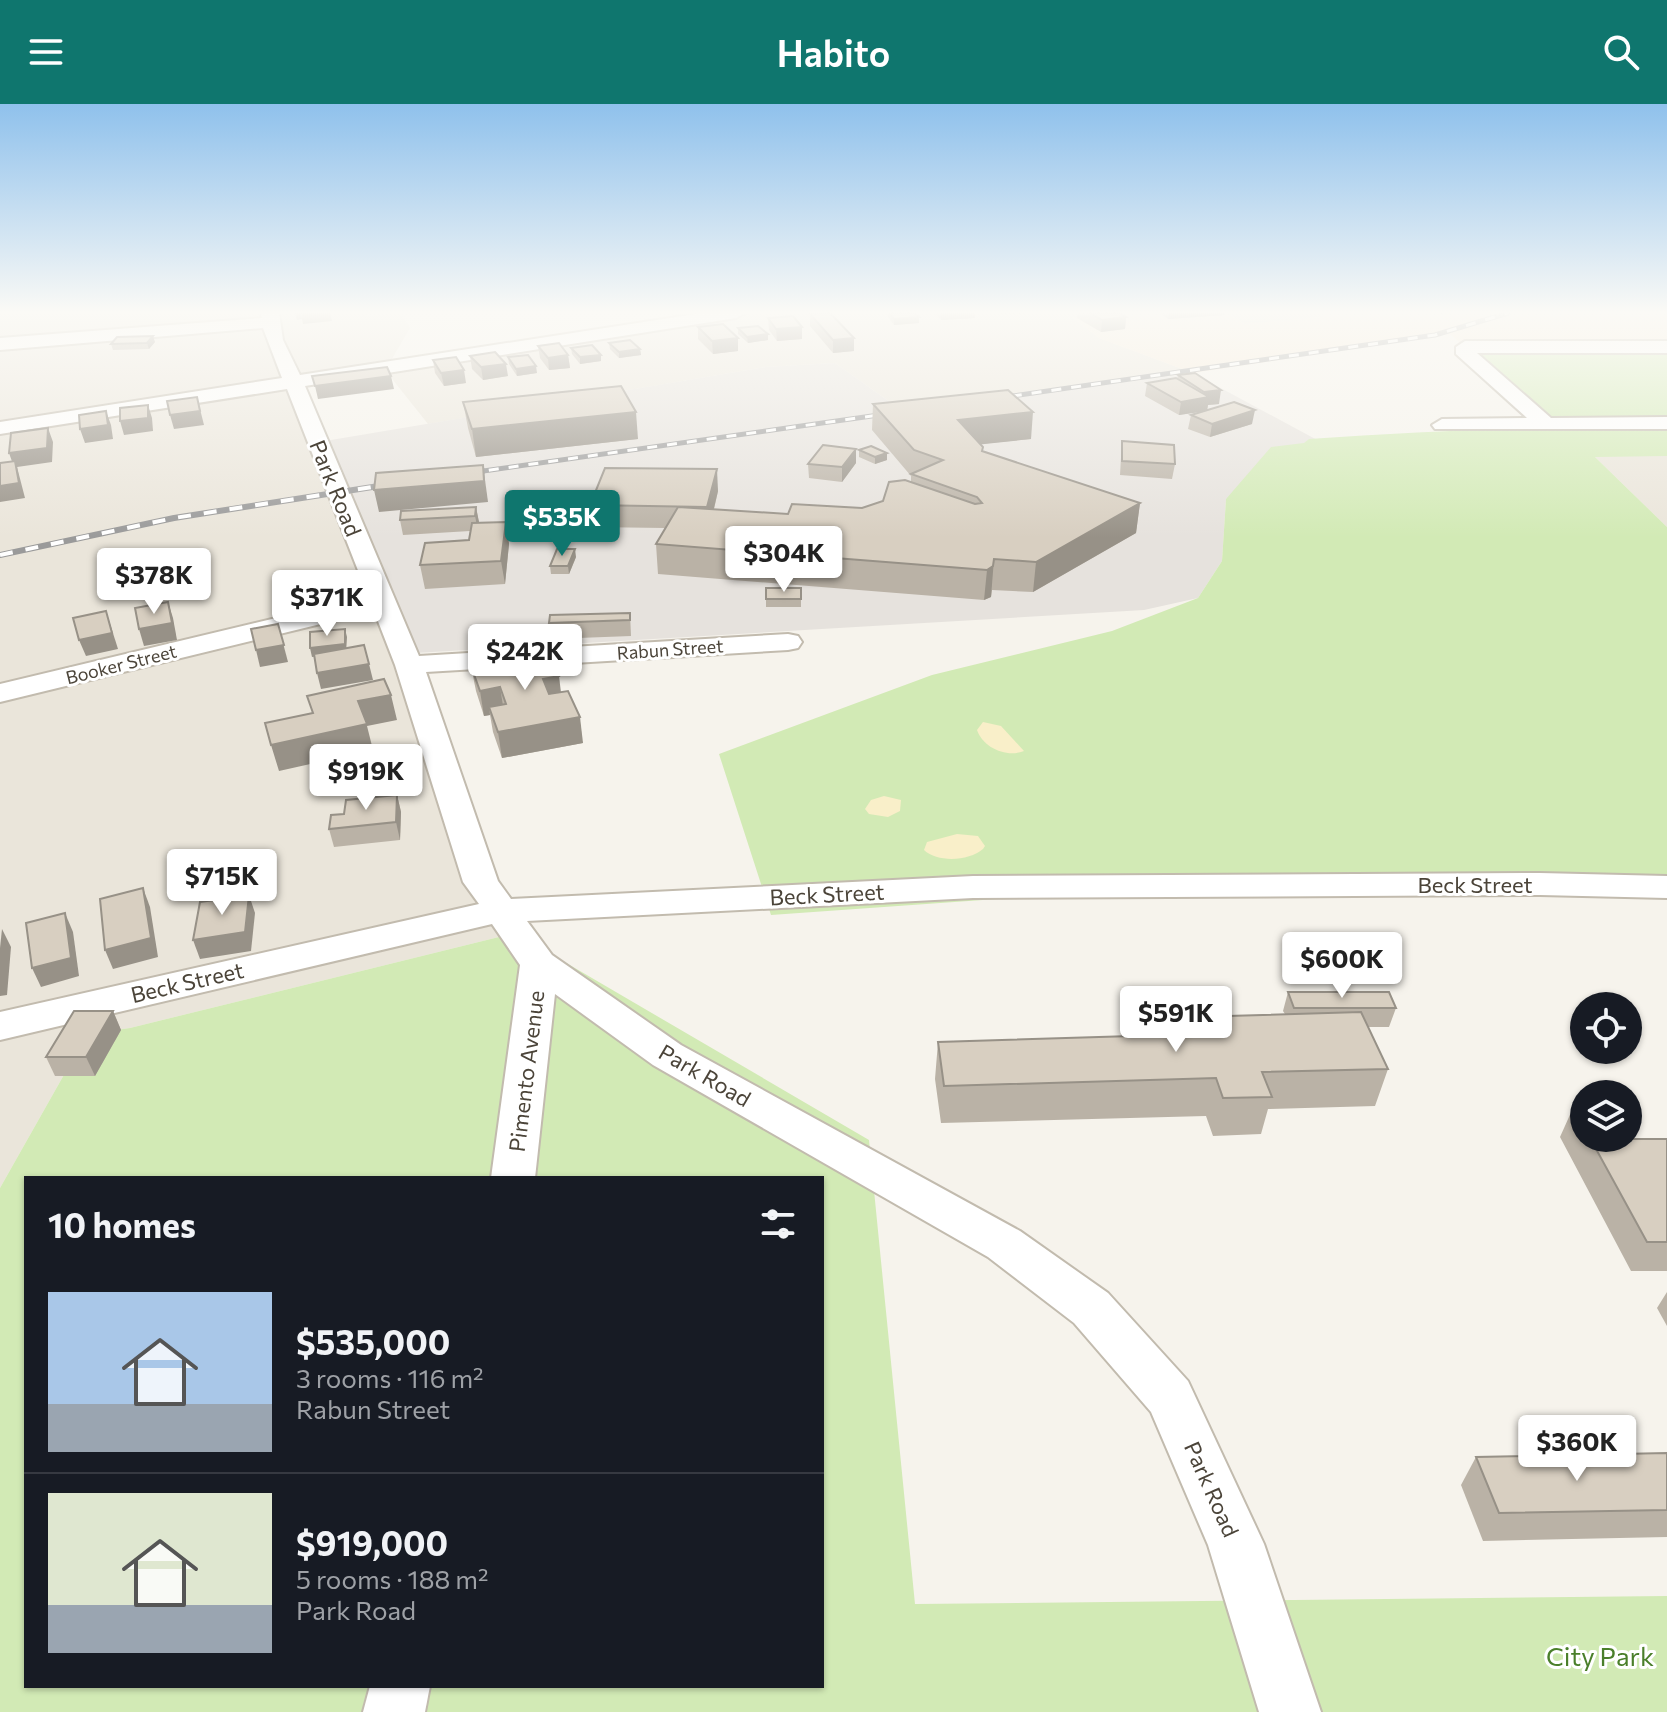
<!DOCTYPE html>
<meta charset="utf-8">
<style>
body{margin:0;font-family:Commissioner,sans-serif;background:#20242c;color:#f1f3f6;height:100vh;display:flex;flex-direction:column;font-size:30px;white-space:nowrap}
*{box-sizing:border-box;margin:0}
p{font-size:26px;color:#9ea1a6}
.icon{flex:none;width:44px;height:44px;fill:none;stroke:currentColor;stroke-width:2;stroke-linecap:round;stroke-linejoin:round}
.map{position:relative;flex:1;overflow:hidden}
.details{position:absolute;left:24px;top:1072px;width:800px;height:512px;display:flex;flex-direction:column;background:#171b24;border-radius:0px;box-shadow:0 2px 6px #0004}
.details>*{flex:none}
.buttons{position:absolute;left:1570px;top:888px;display:grid;gap:16px}
.buttons a{display:grid;place-items:center;width:72px;height:72px;border-radius:50%;background:#171b24;box-shadow:0 2px 6px #0004;font-size:40px}
.price{position:absolute;translate:-50% -68px;padding:0 18px;border-radius:8px;background:#fff;color:#222;font-size:26px;line-height:52px;filter:drop-shadow(0 2px 4px #0008)}
.price::after{content:'';position:absolute;left:50%;top:48px;width:24px;height:18px;margin-left:-12px;background:inherit;clip-path:polygon(0 0,100% 0,50% 100%)}
.price.on{background:#0f766e;color:#fff}
ul{padding:0;list-style:none}
li{display:flex;align-items:center;gap:24px;height:200px;padding:0 24px}
li+li{border-top:2px solid #363941}
li span{display:grid;place-items:center;flex:none;width:224px;height:160px;border-radius:0px;color:#555}
li>.icon{margin-inline-start:auto}
span .icon{width:96px;height:96px;fill:#fffc;stroke-width:1}
li b{font-size:34px}
h2{display:flex;justify-content:space-between;align-items:center;height:96px;padding:0 24px;font-size:34px}
header{display:flex;justify-content:space-between;align-items:center;height:104px;padding:0 24px;background:#0f766e;color:#fff;font-size:36px;font-weight:600}
.map>svg:first-child{display:block}
</style>
<header><svg class="icon" aria-label="menu" viewBox="0 0 24 24"><path d="M4 6h16M4 12h16M4 18h16"/></svg>Habito<svg class="icon" aria-label="search" viewBox="0 0 24 24"><circle cx="10" cy="10" r="6"/><path d="M15 15l6 6"/></svg></header>
<div class="map">
<svg width="1667" height="1608" viewBox="0 0 1667 1608">
<rect width="100%" height="100%" fill="#f6f3ec"/>
<g fill="#eae5da">
<path d="M0,209h365l1,3 35,-3 9,15 -24,41 346,-56h376l-35,5 26,20 94,35 -289,39 -69,-49 -69,4 -338,57 -43,-54 -94,15 124,268 90,244 10,36 -385,95 -43,6 -87,154z"/>
<path d="M1227,209h91l5,4 -78,7z"/>
<path d="M1594,352h73v71z"/>
</g>
<path fill="#f7ead8" d="M1108,209h119l18,11 77,-7 -4,-4h349v34h-202l-15,-13 -257,39 -94,-35 -27,-21z"/>
<path fill="#e6e2dd" d="M835,259l69,49 289,-39 126,68 -93,58 -4,62 -24,37 -54,12 -729,43 -96,-211 447,-75z"/>
<g fill="#d2eab5" fill-rule="evenodd">
<path d="M1465,243h202v109l-72,1 72,70v369l-471,-11 -425,30 -52,-161 213,-79 180,-44 86,-33 24,-37 4,-62 45,-52 33,-4 5,-4c80,-6 162,-9 242,-12z"/>
<path d="M515,829l354,207 46,464 752,-8v116h-1667v-524l87,-154 43,-6zM26,1074h796v508h-796z"/>
</g>
<g fill="#f9efc9">
<path d="M983,618l18,4 23,25c-17,7 -41,-3 -47,-21z"/>
<path d="M884,692l17,4 -1,11 -12,6 -19,-3 -4,-5 6,-9z"/>
<path d="M957,730l21,2 7,10 -2,3c-14,12 -45,14 -59,1l3,-8z"/>
</g>
<g fill="none" stroke-linecap="round" stroke-linejoin="round">
<defs>
<g id="minor">
<path d="M261,209h18l4,27 17,35 402,-62h43l-9,5 -431,68 114,270 369,-22 10,2 4,6 -4,6 -10,2 -362,22 72,209 13,18 462,-23 567,-3 127,3v22l-127,-3 -567,3 -446,23 25,34 129,90 339,186 88,62 80,88 76,163 57,168h-62l-51,-167 -57,-133 -77,-89 -86,-66 -335,-192 -98,-71 -20,184h-44l29,-213 -28,-41 -492,116v-28l479,-108 -16,-22 -68,-217 -21,-54 -374,91v-18l368,-88 -81,-207 -287,45v-12l282,-44 -19,-50 -263,22v-12l262,-20z"/>
<path d="M1465,237h202v12h-190l74,65 116,-1v12h-232l-3,-4 10,-6 85,-1 -71,-64v-7z"/>
<path d="M370,1582h60l-5,26h-62z"/>
</g>
</defs>
<use href="#minor" stroke="#c2bbae" stroke-width="4"/>
<use href="#minor" fill="#fff" fill-rule="evenodd"/>
<defs>
<g id="rail-far1">
<path d="M992,295l443,-64 73,-22"/>
<path d="M469,369l424,-60"/>
</g>
<g id="rail">
<path d="M461,370l22,-3"/>
<path d="M0,451l174,-37 224,-35"/>
</g>
</defs>
<use href="#rail-far1" stroke="#9a9a9a" stroke-width="5"/>
<use href="#rail" stroke="#9a9a9a" stroke-width="6"/>
<use href="#rail-far1" stroke="#fff" stroke-width="3" stroke-dasharray="10" stroke-linecap="butt"/>
<use href="#rail" stroke="#fff" stroke-width="4" stroke-dasharray="13" stroke-linecap="butt"/>
</g>
<g fill="#bab2a6">
<path d="M888,209h27l4,4v6l-25,2 -6,-8z"/>
<path d="M935,209h40v5l-34,2z"/>
<path d="M999,209h26v1h-25z"/>
<path d="M1078,209h41l7,4 -1,12 -24,3 -24,-14z"/>
<path d="M1160,209h65l-1,2 -56,4z"/>
<path d="M1440,209h28l-27,1z"/>
<path d="M810,210l44,24v13l-21,2 -23,-27z"/>
<path d="M768,214l34,9v12l-25,2 -8,-11z"/>
<path d="M698,223l40,11v13l-25,3 -15,-15z"/>
<path d="M738,224l30,12 -20,3 -10,-9z"/>
<path d="M155,238l-6,7 -36,1 -2,-6z"/>
<path d="M609,239l31,6 1,6 -22,3 -9,-9z"/>
<path d="M538,242l30,9 2,13 -21,2 -9,-12z"/>
<path d="M571,244l30,13 -21,3 -8,-10z"/>
<path d="M470,252l38,20 -25,4 -11,-11z"/>
<path d="M508,253l29,16 -20,3 -8,-12z"/>
<path d="M433,256l33,23 -22,3 -9,-13z"/>
<path d="M1195,269l24,31 -11,1 -1,5 45,14 -42,13 -22,-8 3,-14 13,-4 -25,4 -34,-19 2,-13 30,-4 1,-4z"/>
<path d="M463,298l175,37 -162,18 -8,-29z"/>
<path d="M873,300l158,35 -51,5 2,7 158,52 -4,30 -103,59 -41,-2 -1,7 -7,3 -326,-26 -2,-30 9,-16 -73,-1 -2,-22 128,-14 -4,18 74,5 74,-6 21,-7 28,-19v-6l-39,-46z"/>
<path d="M1122,337l53,23 -3,15 -52,-4z"/>
<path d="M859,346l28,3v7l-12,4 -16,-7z"/>
<path d="M856,359l-14,19 -33,-4 -1,-14z"/>
<path d="M476,403l3,16 27,-1 3,22 -4,40 -80,5 -5,-24 49,-25 1,-9 -67,4 -3,-15z"/>
<path d="M576,453l-7,17h-18l-1,-8z"/>
<rect x="766" y="484" width="35" height="19"/>
<path d="M630,509l1,23 -79,3 -3,-16z"/>
<path d="M471,562l90,26 22,51 -81,15 -9,-26 -3,-17 -6,1 -8,-25z"/>
<path d="M397,691l4,17 -1,28 -66,7 -5,-18 15,-15z"/>
<path d="M1288,888l108,16 -7,19h-21l20,42 -13,37 -107,3 -7,25 -48,2 -7,-20 -265,7 -6,-44 3,-37 250,-8 4,-17 93,-3 -2,-3z"/>
<path d="M113,907l8,19 -26,46h-40l-9,-19z"/>
<path d="M1573,1004h11v30l83,1v132h-36l-71,-134z"/>
<path d="M1667,1188v34l-10,-18z"/>
<path d="M1667,1349v84l-184,4 -22,-56 15,-28z"/>
</g>
<g fill="#979187">
<path d="M295,209h5l2,6 -5,1z"/>
<path d="M301,209h29l2,8 -29,3z"/>
<path d="M941,209h34v5l-34,2z"/>
<path d="M1169,209h56l-1,2 -56,4z"/>
<path d="M919,213v6l-25,2v-6z"/>
<path d="M1126,213l-1,12 -24,3 1,-12z"/>
<path d="M802,223v12l-25,2 -1,-12z"/>
<path d="M768,230v6l-20,3 -1,-6z"/>
<path d="M153,232l2,6 -6,7 -2,-6z"/>
<path d="M738,234v13l-25,3 -1,-13z"/>
<path d="M854,234v13l-21,2v-13z"/>
<path d="M640,245l1,6 -22,3v-6z"/>
<path d="M568,251l2,13 -21,2 -1,-12z"/>
<path d="M601,251v6l-21,3v-7z"/>
<path d="M506,260l2,12 -25,4 -2,-13z"/>
<path d="M536,262l1,7 -20,3 -1,-7z"/>
<path d="M464,266l2,13 -22,3 -3,-13z"/>
<path d="M391,272l3,13 -76,10 -3,-13z"/>
<path d="M1221,286l-2,14 -11,1 -1,6 -28,4 2,-13 22,-4 1,-6z"/>
<path d="M197,293l7,28 -30,4 -4,-14z"/>
<path d="M148,301l4,13 1,13 -29,4 -4,-14z"/>
<path d="M1255,306l-3,14 -42,13 2,-13z"/>
<path d="M106,307l5,14 2,14 -28,4 -5,-14z"/>
<path d="M636,308l2,27 -162,18 -4,-28z"/>
<path d="M1033,308l-2,27 -75,8 2,-27z"/>
<path d="M48,324l5,14 -1,20 -35,5 8,31 -25,4v-16l14,-19 -5,-14z"/>
<path d="M856,345v14l-14,19v-15z"/>
<path d="M887,349v7l-12,4v-7z"/>
<path d="M483,361l5,37 -109,10 -5,-22z"/>
<path d="M717,365l1,22 -9,38 -2,-22z"/>
<path d="M1140,399l-4,30 -103,59 3,-30z"/>
<path d="M476,403l3,15 -1,9 -3,-15z"/>
<path d="M506,418l3,22 -4,40 -4,-23z"/>
<path d="M575,445l1,8 -7,17 -1,-8z"/>
<path d="M994,455l-3,38 -7,3 3,-30z"/>
<path d="M168,498l5,16 4,22 -33,6 -5,-17z"/>
<path d="M106,507l12,38 -32,7 -7,-16z"/>
<path d="M278,520l10,38 -28,5 -4,-17z"/>
<path d="M345,525l2,8 -1,16 -34,4 -2,-9z"/>
<path d="M369,560l4,16 -52,9 -4,-16z"/>
<path d="M559,572l3,25 -16,3 -3,-25z"/>
<path d="M500,583l4,25 -15,-5 1,8 -6,1 -4,-25z"/>
<path d="M391,591l6,25 -30,6 6,24 -94,21 -8,-26 87,-44z"/>
<path d="M580,613l3,26 -81,15 -4,-26z"/>
<path d="M397,691l4,17 -1,28 -4,-18z"/>
<path d="M143,784l7,19 8,50 -45,12 -8,-19z"/>
<path d="M249,791l6,18 -4,38 -51,8 -7,-19z"/>
<path d="M65,809l8,19 6,44 -38,11 -9,-19z"/>
<path d="M2,825l9,18 -4,48 -7,1v-48z"/>
<path d="M113,907l8,19 -26,46 -9,-19z"/>
</g>
<g fill="#d8cfc1" stroke="#979187" stroke-width="2">
<path d="M830,209l24,25 -21,2 -23,-26z"/>
<path d="M889,209h26l4,4 -25,2z"/>
<path d="M1090,209h29l7,4 -24,3z"/>
<path d="M793,212l9,11 -26,2 -8,-11z"/>
<path d="M723,220l15,14 -26,3 -14,-14z"/>
<path d="M758,222l10,8 -21,3 -9,-9z"/>
<path d="M153,232l-6,7 -36,1 6,-7z"/>
<path d="M630,236l10,9 -21,3 -10,-9z"/>
<path d="M559,239l9,12 -20,3 -10,-12z"/>
<path d="M592,241l9,10 -21,2 -9,-9z"/>
<path d="M495,248l11,12 -25,3 -11,-11z"/>
<path d="M528,251l8,11 -20,3 -8,-12z"/>
<path d="M456,253l8,13 -23,3 -8,-13z"/>
<path d="M387,263l4,9 -76,10 -3,-10z"/>
<path d="M1195,269l26,17 -17,2 -26,-17z"/>
<path d="M1176,274l33,19 -28,5 -34,-19z"/>
<path d="M621,282l15,26 -164,17 -9,-27z"/>
<path d="M1008,286l25,22 -75,8 25,27 -1,4 158,52 -104,59 -42,-3 -1,7 -6,4 -331,-26 22,-37 110,7 4,-10 70,4 21,-7 6,-19 16,-2 70,24 7,-1 -5,-6 -66,-23 32,-14 -29,-10 -41,-46z"/>
<path d="M197,293l3,14 -30,4 -3,-14z"/>
<path d="M1234,298l21,8 -43,14 -21,-9z"/>
<path d="M148,301v13l-28,3v-13z"/>
<path d="M106,307l2,14 -28,4 -1,-14z"/>
<path d="M48,324l-1,20 -38,5 2,-20z"/>
<path d="M1122,337l52,4 1,19 -53,-3z"/>
<path d="M823,341l33,4 -14,18 -34,-3z"/>
<path d="M871,342l16,7 -12,4 -16,-7z"/>
<path d="M15,357l4,22 -19,3v-23z"/>
<path d="M483,361l1,16 -110,9 2,-17z"/>
<path d="M605,364l112,1 -10,38 -117,-2z"/>
<path d="M476,403l-1,9 -75,4 1,-9z"/>
<path d="M506,418l-5,39 -81,4 5,-22 44,-3 3,-17z"/>
<path d="M557,445h18l-7,17h-18z"/>
<rect x="766" y="484" width="35" height="11"/>
<path d="M168,498l4,21 -33,6 -4,-21z"/>
<path d="M106,507l6,22 -33,7 -6,-22z"/>
<path d="M630,509v7l-81,3 1,-8z"/>
<path d="M278,520l6,21 -28,5 -5,-21z"/>
<path d="M345,525v15l-35,4v-16z"/>
<path d="M364,541l5,19 -52,9 -3,-19z"/>
<path d="M548,549l11,23 -16,3 6,15 19,-3 12,26 -82,15 -9,-25 17,-3 -6,-17 -20,4 -9,-25z"/>
<path d="M384,575l7,16 -33,6 9,23 -96,21 -6,-22 48,-10 -6,-17z"/>
<path d="M397,691l-1,27 -67,7 2,-14 13,-1 2,-14z"/>
<path d="M143,784l8,50 -46,12 -5,-51z"/>
<path d="M249,791l-4,37 -52,8 7,-38z"/>
<path d="M65,809l6,45 -39,10 -6,-45z"/>
<path d="M1288,888h101l7,16h-102z"/>
<path d="M74,907h39l-27,46h-40z"/>
<path d="M1361,908l27,57 -126,3 10,25 -49,1 -7,-20 -272,8 -6,-44 260,-8 -6,-17z"/>
<path d="M1573,1004h11v19z"/>
<path d="M1628,1030l3,5h36v103h-20l-57,-104h38z"/>
<path d="M1667,1349v57l-168,3 -23,-56z"/>
</g>
<linearGradient id="sky" x2="0" y2="1"><stop stop-color="#8fc1ec"/><stop offset="0.48" stop-color="#fbfaf6"/><stop offset="1" stop-color="#fbfaf6" stop-opacity="0"/></linearGradient>
<rect width="1667" height="434" fill="url(#sky)"/>
<g text-anchor="middle" dominant-baseline="central" stroke-width="6" stroke-linejoin="round" paint-order="stroke">
<g font-size="18" fill="#4b4439" stroke="#fff">
<text transform="translate(670 545) rotate(-4)">Rabun Street</text>
<text transform="translate(121 560) rotate(-14)">Booker Street</text>
</g>
<g font-size="22" fill="#4b4439" stroke="#fff">
<text transform="translate(336 384) rotate(68)">Park Road</text>
<text x="1475" y="780">Beck Street</text>
<text transform="translate(827 790) rotate(-3)">Beck Street</text>
<text transform="translate(187 878) rotate(-13)">Beck Street</text>
<text transform="translate(526 967) rotate(-83)">Pimento Avenue</text>
<text transform="translate(705 971) rotate(30)">Park Road</text>
<text transform="translate(1212 1385) rotate(66)">Park Road</text>
</g>
<g font-size="26" fill="#4a7f2a" stroke="#fff">
<text x="1600" y="1551">City Park</text>
</g>
</g>
</svg>
<div class="buttons">
<a><svg class="icon" aria-label="locate" viewBox="0 0 24 24"><circle cx="12" cy="12" r="6"/><path d="M12 2v4M12 18v4M2 12h4M18 12h4"/></svg></a>
<a><svg class="icon" aria-label="layers" viewBox="0 0 24 24"><path d="M12 4l9 5-9 5-9-5zM3 14l9 5 9-5"/></svg></a>
</div>
<b class="price on" style="left:562px;top:454px">$535K</b>
<b class="price" style="left:784px;top:490px">$304K</b>
<b class="price" style="left:154px;top:512px">$378K</b>
<b class="price" style="left:327px;top:534px">$371K</b>
<b class="price" style="left:525px;top:588px">$242K</b>
<b class="price" style="left:366px;top:708px">$919K</b>
<b class="price" style="left:222px;top:813px">$715K</b>
<b class="price" style="left:1342px;top:896px">$600K</b>
<b class="price" style="left:1176px;top:950px">$591K</b>
<b class="price" style="left:1577px;top:1379px">$360K</b>
<section class="details">
<h2>10 homes<svg class="icon" aria-label="filters" viewBox="0 0 24 24"><path d="M4 7h16M4 17h16"/><circle cx="9" cy="7" r="2"/><circle cx="15" cy="17" r="2"/></svg></h2>
<ul>
<li><span style="background:linear-gradient(#a9c7e8 70%,#9aa5b1 0)"><svg class="icon" aria-label="home" viewBox="0 0 24 24"><path d="M3 11l9-7 9 7M6 9v11h12V9"/></svg></span><div><b>$535,000</b><p>3 rooms · 116 m²</p><p>Rabun Street</p></div></li>
<li><span style="background:linear-gradient(#dfe7d0 70%,#9aa5b1 0)"><svg class="icon" aria-label="home" viewBox="0 0 24 24"><path d="M3 11l9-7 9 7M6 9v11h12V9"/></svg></span><div><b>$919,000</b><p>5 rooms · 188 m²</p><p>Park Road</p></div></li>
</ul>
</section>
</div>
